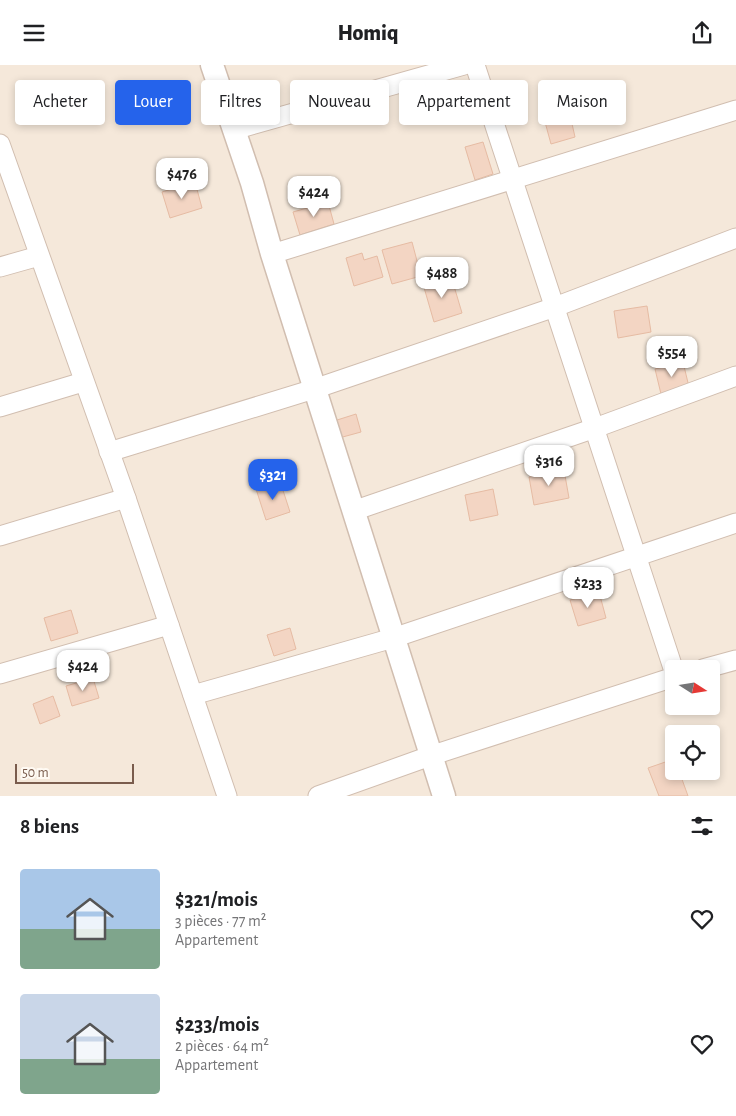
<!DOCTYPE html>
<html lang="fr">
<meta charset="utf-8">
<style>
body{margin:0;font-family:"Alegreya Sans",sans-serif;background:#f6f6f6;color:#202124;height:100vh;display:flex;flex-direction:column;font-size:19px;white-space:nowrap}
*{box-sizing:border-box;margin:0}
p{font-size:16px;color:#757577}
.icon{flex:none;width:28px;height:28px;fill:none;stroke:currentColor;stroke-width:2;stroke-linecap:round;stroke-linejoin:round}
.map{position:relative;height:731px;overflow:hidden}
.drawer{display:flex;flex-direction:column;background:#fff;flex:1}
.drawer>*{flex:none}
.hud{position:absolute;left:15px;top:15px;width:706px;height:45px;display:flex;gap:10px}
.needle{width:32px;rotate:102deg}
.buttons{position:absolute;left:665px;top:595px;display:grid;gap:10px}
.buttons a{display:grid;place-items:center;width:55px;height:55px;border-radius:5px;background:#fff;box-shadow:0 2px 8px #0003;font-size:25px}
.scale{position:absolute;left:15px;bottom:12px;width:119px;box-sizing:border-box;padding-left:5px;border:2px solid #7a5c4d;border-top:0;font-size:14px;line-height:18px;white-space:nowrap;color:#7a5c4d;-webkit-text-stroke:4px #fffaf3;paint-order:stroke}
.price{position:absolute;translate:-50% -42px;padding:0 11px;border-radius:10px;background:#fff;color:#222;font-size:16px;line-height:32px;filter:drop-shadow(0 1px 2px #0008)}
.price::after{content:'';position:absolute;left:50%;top:30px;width:15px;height:11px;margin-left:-8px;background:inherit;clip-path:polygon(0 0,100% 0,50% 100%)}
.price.active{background:#2563eb;color:#fff}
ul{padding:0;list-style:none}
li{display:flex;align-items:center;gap:15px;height:125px;padding:0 20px}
li span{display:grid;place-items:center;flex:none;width:140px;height:100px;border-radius:5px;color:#555}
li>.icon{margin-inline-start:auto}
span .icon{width:60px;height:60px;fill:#fffc;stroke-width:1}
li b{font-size:21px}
h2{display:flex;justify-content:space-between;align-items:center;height:60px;padding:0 20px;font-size:21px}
.tag{padding:0 18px;border-radius:5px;background:#fff;box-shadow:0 2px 8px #0003;font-size:18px;line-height:45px}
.tag.active{background:#2563eb;color:#fff}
header{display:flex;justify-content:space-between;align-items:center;height:65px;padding:0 20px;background:#fff;font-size:22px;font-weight:800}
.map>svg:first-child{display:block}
</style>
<header><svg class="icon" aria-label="menu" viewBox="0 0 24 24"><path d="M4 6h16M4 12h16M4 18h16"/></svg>Homiq<svg class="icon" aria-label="share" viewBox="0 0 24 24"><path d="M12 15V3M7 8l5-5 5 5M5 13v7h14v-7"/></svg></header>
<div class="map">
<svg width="736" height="731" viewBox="0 0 736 731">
<rect width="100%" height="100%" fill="#fdf6ec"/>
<path fill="#f5e8da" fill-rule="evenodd" d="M0,0h736v731h-736zM674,604h37v37h-37zM674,669h37v37h-37z"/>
<g fill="#f3d5c3" stroke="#e6bba3">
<path d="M436,21l9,27 -23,7 -8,-28z"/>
<path d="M570,50l5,22 -24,7 -6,-22z"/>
<path d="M483,77l10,32 -18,6 -10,-33z"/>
<path d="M195,117l7,26 -32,10 -8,-26z"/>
<path d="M328,137l6,22 -34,11 -7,-23z"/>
<path d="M412,177l9,34 -29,8 -10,-34z"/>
<path d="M362,188l2,7 13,-4 6,21 -29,9 -8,-28z"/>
<path d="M451,211l11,37 -28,9 -11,-38z"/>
<path d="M647,241l4,26 -33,6 -4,-27z"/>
<path d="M683,297l6,25 -28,7 -6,-25z"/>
<path d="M356,349l5,18 -22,6 -5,-17z"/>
<path d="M564,405l5,28 -35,7 -5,-28z"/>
<path d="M280,416l10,31 -24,8 -10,-31z"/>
<path d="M493,424l5,26 -28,6 -5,-26z"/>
<path d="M599,527l7,26 -28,8 -8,-26z"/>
<path d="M71,545l7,23 -27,8 -7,-23z"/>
<path d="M290,563l6,21 -22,7 -7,-21z"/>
<path d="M93,613l6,20 -27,8 -6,-20z"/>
<path d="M53,631l7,20 -20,8 -7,-20z"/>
<path d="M674,694v12h5l9,25h-29l-11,-28z"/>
</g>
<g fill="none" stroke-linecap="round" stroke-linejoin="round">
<defs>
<g id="minor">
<path d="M475,0l199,606"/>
<path d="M233,65l231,-65"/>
<path d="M0,79l126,354 101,298"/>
<path d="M272,189l464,-144"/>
<path d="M0,202l39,-11"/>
<path d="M0,342l83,-25"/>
<path d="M109,387l205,-63 241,-82 181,-69"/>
<path d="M353,446l242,-83 141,-52"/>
<path d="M0,471l126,-38"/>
<path d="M703,604l33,-9"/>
<path d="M0,609l169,-49"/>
<path d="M193,630l200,-57 343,-115"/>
<path d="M318,731l112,-40 244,-79"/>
</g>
<path id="tertiary" d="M212,0l40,118 20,71 172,542"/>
</defs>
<use href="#minor" stroke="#d1beb0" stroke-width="21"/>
<use href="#tertiary" stroke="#d1beb0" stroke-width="25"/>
<use href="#minor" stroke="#fff" stroke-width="19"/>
<use href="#tertiary" stroke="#fff" stroke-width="22"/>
</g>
</svg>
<div class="buttons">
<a><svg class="needle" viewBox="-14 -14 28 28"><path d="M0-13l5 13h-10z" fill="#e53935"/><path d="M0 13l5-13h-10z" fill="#757577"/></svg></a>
<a><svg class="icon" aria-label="locate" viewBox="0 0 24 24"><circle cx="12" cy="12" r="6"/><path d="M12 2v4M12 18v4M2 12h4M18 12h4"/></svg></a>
</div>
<div class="scale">50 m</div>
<b class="price" style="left:182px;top:135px">$476</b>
<b class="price" style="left:314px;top:153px">$424</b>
<b class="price" style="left:442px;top:234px">$488</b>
<b class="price" style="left:672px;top:313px">$554</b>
<b class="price" style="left:549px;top:422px">$316</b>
<b class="price active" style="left:273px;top:436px">$321</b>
<b class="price" style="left:588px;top:544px">$233</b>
<b class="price" style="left:83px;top:627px">$424</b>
<div class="hud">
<a class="tag">Acheter</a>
<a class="tag active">Louer</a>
<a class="tag">Filtres</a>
<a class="tag">Nouveau</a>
<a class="tag">Appartement</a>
<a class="tag">Maison</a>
</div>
</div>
<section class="drawer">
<h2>8 biens<svg class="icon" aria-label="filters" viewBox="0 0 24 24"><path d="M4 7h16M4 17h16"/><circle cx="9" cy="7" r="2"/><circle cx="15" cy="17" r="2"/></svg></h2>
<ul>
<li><span style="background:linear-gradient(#a9c7e8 60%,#7fa58c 0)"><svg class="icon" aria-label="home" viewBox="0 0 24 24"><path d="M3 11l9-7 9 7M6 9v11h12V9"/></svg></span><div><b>$321/mois</b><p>3 pièces · 77 m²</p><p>Appartement</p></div><svg class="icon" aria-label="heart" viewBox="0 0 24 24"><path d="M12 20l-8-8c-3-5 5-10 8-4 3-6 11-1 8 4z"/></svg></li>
<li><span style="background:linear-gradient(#c9d6e8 65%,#7fa58c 0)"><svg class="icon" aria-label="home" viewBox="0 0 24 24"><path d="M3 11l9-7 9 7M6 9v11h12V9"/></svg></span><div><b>$233/mois</b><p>2 pièces · 64 m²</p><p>Appartement</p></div><svg class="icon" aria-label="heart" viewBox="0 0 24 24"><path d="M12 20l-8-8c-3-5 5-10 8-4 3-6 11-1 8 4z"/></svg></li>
</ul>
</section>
